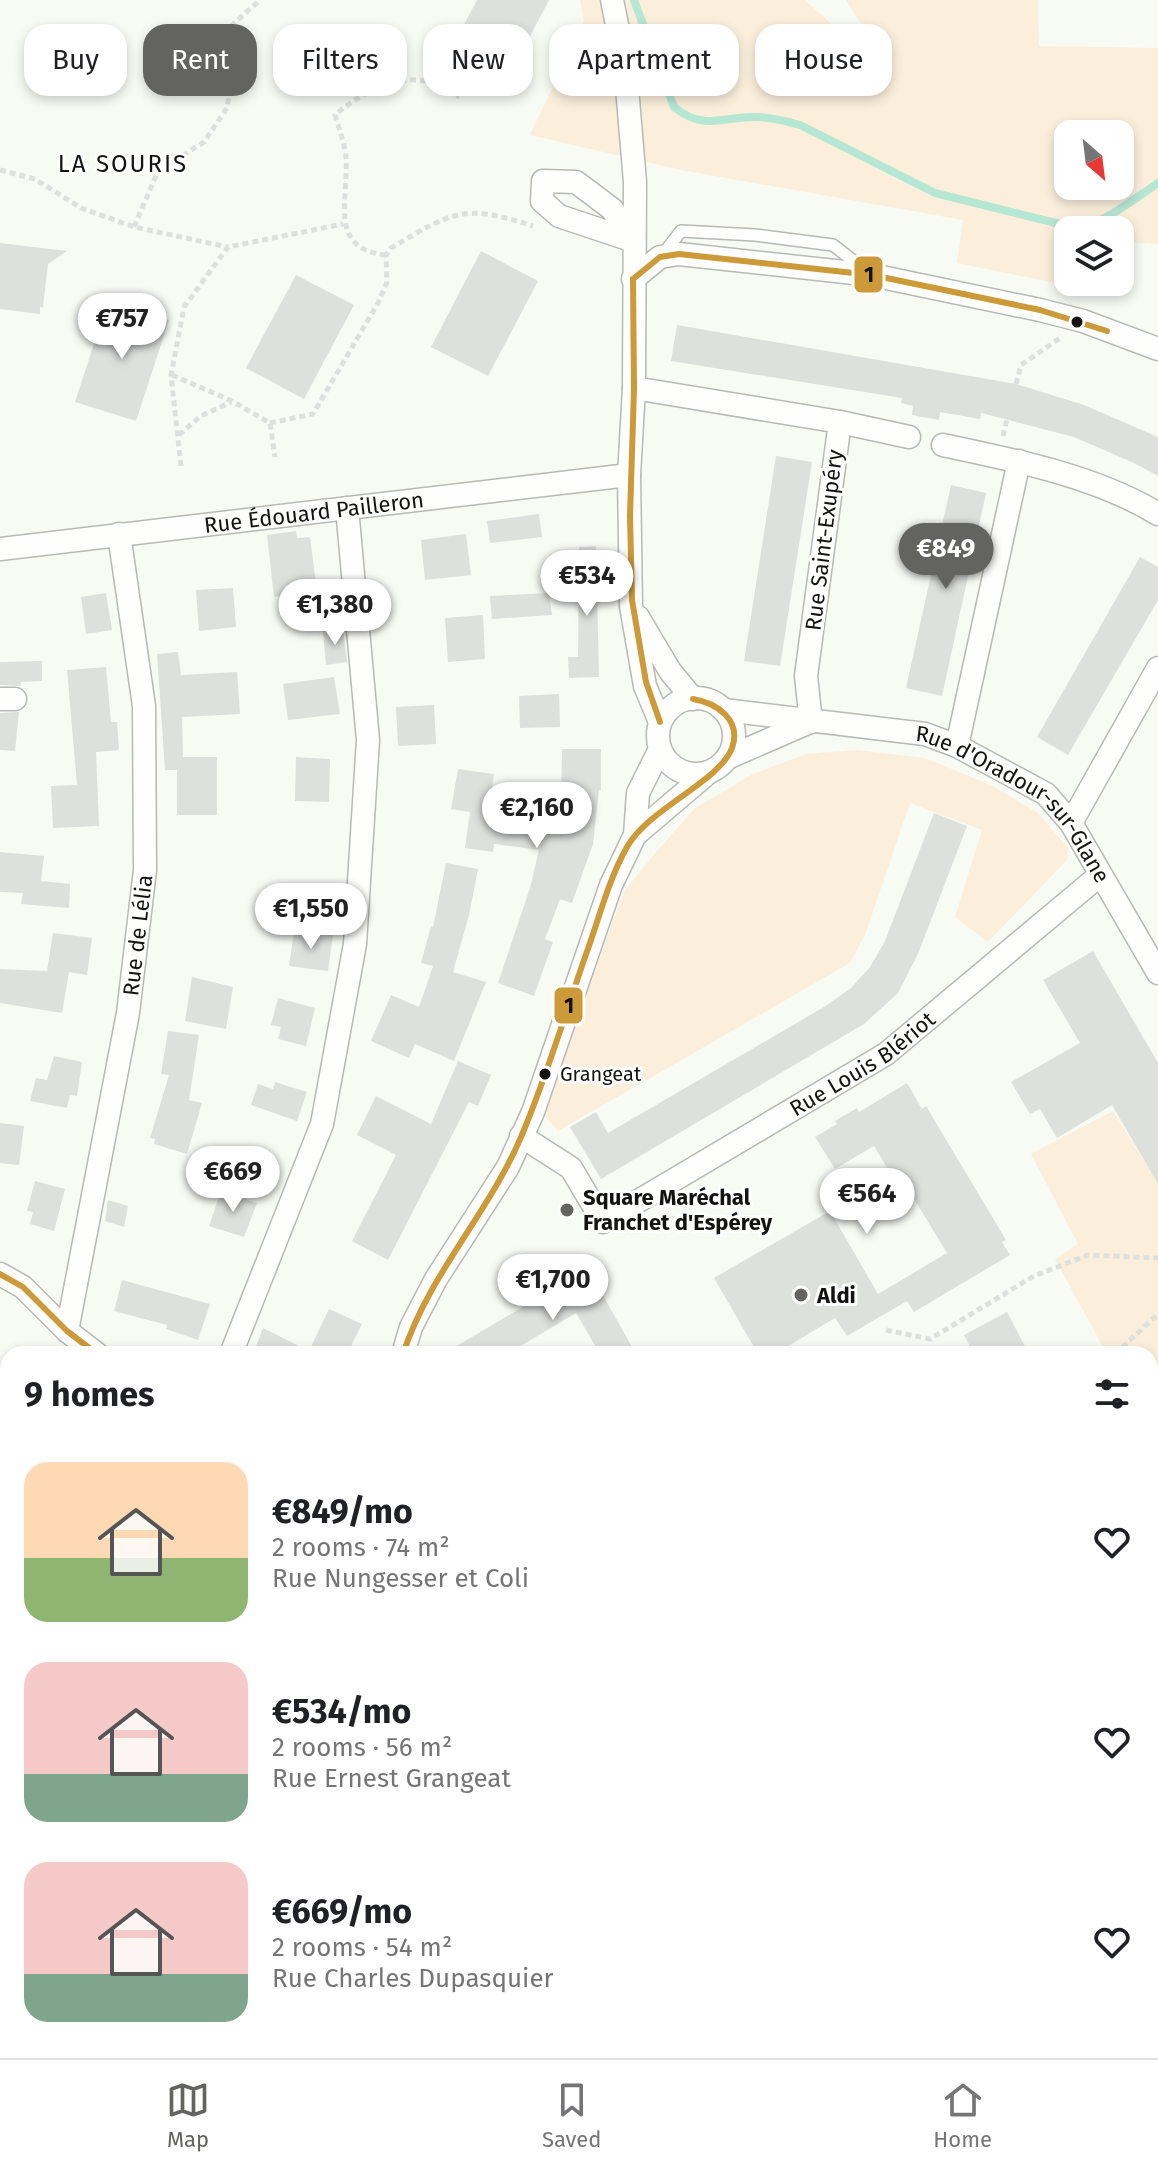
<!DOCTYPE html>
<meta charset="utf-8">
<style>
body{margin:0;font-family:"Fira Sans",sans-serif;background:#f2f2f2;color:#202124;height:100vh;display:flex;flex-direction:column;font-size:30px;white-space:nowrap}
*{box-sizing:border-box;margin:0}
p{font-size:26px;color:#757577}
.icon{flex:none;width:44px;height:44px;fill:none;stroke:currentColor;stroke-width:2;stroke-linecap:round;stroke-linejoin:round}
.map{position:relative;flex:1;overflow:hidden}
.drawer{position:absolute;left:0px;top:1346px;width:1158px;height:712px;display:flex;flex-direction:column;background:#fff;border-radius:24px 24px 0 0;box-shadow:0 4px 12px #0003}
.drawer>*{flex:none}
.banner{position:absolute;left:24px;top:24px;width:1110px;height:72px;display:flex;gap:16px}
.needle{width:52px;rotate:152deg}
.fabs{position:absolute;left:1054px;top:120px;display:grid;gap:16px}
.fabs a{display:grid;place-items:center;width:80px;height:80px;border-radius:16px;background:#fff;box-shadow:0 4px 12px #0003;font-size:40px}
.price{position:absolute;translate:-50% -68px;padding:0 18px;border-radius:28px;background:#fff;color:#222;font-size:26px;line-height:52px;filter:drop-shadow(0 2px 4px #0008)}
.price::after{content:'';position:absolute;left:50%;top:48px;width:24px;height:18px;margin-left:-12px;background:inherit;clip-path:polygon(0 0,100% 0,50% 100%)}
.price.on{background:#636460;color:#fff}
ul{padding:0;list-style:none}
li{display:flex;align-items:center;gap:24px;height:200px;padding:0 24px}
li span{display:grid;place-items:center;flex:none;width:224px;height:160px;border-radius:24px;color:#555}
li>.icon{margin-inline-start:auto}
span .icon{width:96px;height:96px;fill:#fffc;stroke-width:1}
li b{font-size:34px}
h2{display:flex;justify-content:space-between;align-items:center;height:96px;padding:0 24px;font-size:34px}
.chip{padding:0 28px;border-radius:24px;background:#fff;box-shadow:0 4px 12px #0003;font-size:28px;line-height:72px}
.chip.on{background:#636460;color:#fff}
.tabs{display:flex;justify-content:space-around;align-items:center;height:112px;border-top:2px solid #e0e0e0;background:#fff;font-size:22px;color:#757577}
.tabs a{display:grid;justify-items:center;gap:4px}
.tabs .on{color:#636460}
.map>svg:first-child{display:block}
</style>
<div class="map">
<svg width="1158" height="2058" viewBox="0 0 1158 2058">
<rect width="100%" height="100%" fill="#f8faf4"/>
<g fill="#fbefdc" fill-rule="evenodd">
<path d="M580,0h225l43,39 17,-8 -19,-31h192l1,46 119,2v196l-38,-2v-12h-52v52h30l-4,9 -137,-28 6,-43 -282,-50 -151,-35 54,-114zM1068,134h52v52h-52z"/>
<path d="M856,750l69,8 66,27 47,28 30,35 -1,12 -79,82 -33,-25 27,-87 -72,-27 -45,132 -15,28 -292,168 -17,-20 84,-221 33,-40 37,-42 58,-34 53,-20z"/>
<path d="M1113,1111l38,61 7,-4v549l-8,-5v-358h-43l-52,-95 23,-15 -47,-90z"/>
<path d="M213,2050h323l3,8h-323z"/>
<path d="M877,2050h98v8h-96z"/>
</g>
<g fill="none" stroke-linecap="round" stroke-linejoin="round">
<path stroke="#b6e6d4" stroke-width="8" d="M634,0l40,107c30,24 47,10 81,10 16,0 30,4 45,8l135,68 141,35c29,-5 58,-29 82,-45"/>
</g>
<g fill="#dee0dc">
<path d="M477,0h72l-50,95 -57,-29z"/>
<path d="M0,243l67,8 -19,13 -5,43h-3v7l-40,-5z"/>
<path d="M481,251l57,30 -50,95 -57,-29z"/>
<path d="M296,275l58,30 -50,94 -58,-31z"/>
<path d="M108,301l61,19 -33,101 -61,-19z"/>
<path d="M677,325l339,59 68,21 74,32v39l-22,-12 -62,-27 -93,-24 -1,6 -40,-7 -1,8 -27,-5 1,-9 -12,-3 1,-5 -231,-37z"/>
<path d="M776,456l36,6 -32,204 -36,-5z"/>
<path d="M951,485l35,8 -44,203 -36,-8z"/>
<path d="M539,514l3,23 -52,6 -3,-22z"/>
<path d="M296,531l1,7 13,-1 7,55 -43,5 -7,-62z"/>
<path d="M466,534l5,41 -46,5 -4,-40z"/>
<path d="M596,546l3,131 -30,1 -1,-21h10l1,-110z"/>
<path d="M1140,557l18,10v33l-90,155 -31,-18z"/>
<path d="M233,588l3,39 -37,4 -3,-41z"/>
<path d="M106,593l6,37 -26,4 -5,-37z"/>
<path d="M549,593l3,22 -60,4 -2,-23z"/>
<path d="M483,615l2,44 -37,3 -3,-44z"/>
<path d="M343,629l4,33 -21,3 -3,-34z"/>
<path d="M178,652l3,23 56,-3 3,42 -58,3 1,40h34v58h-40v-45h-12l-8,-116z"/>
<path d="M42,661v20l-21,1v4l-21,-1v-23z"/>
<path d="M106,667l5,55h6l2,28 -23,2 3,74 -46,2 -2,-42 26,-1 -10,-115z"/>
<path d="M334,677l6,37 -52,6 -5,-36z"/>
<path d="M559,694l1,33 -40,1 -1,-32z"/>
<path d="M434,705l2,39 -38,2 -2,-39z"/>
<path d="M19,712l-4,39 -15,-1v-37z"/>
<path d="M562,749h39v41h-2l-6,54 -21,59 -12,-4 -15,40 8,3 -19,54 -36,-13 32,-95 9,-38 -45,-6 -1,8 -28,-4 5,-36 -19,-3 7,-40 36,5 -3,20 70,14z"/>
<path d="M296,757l34,2 -1,43 -34,-1z"/>
<path d="M934,813l33,13 -49,128 -20,39 -34,31 -263,155 -31,-52 26,-15 12,21 216,-126 27,-19 19,-21 15,-26z"/>
<path d="M0,852l44,4 -3,25 29,3 -1,24 -48,-4 2,-11 -23,-1z"/>
<path d="M446,863l32,6 -9,46 -16,57 33,10 -32,79 -39,-17 -6,14 -38,-17 20,-46 28,12 14,-41 -12,-3 10,-37 2,1z"/>
<path d="M294,931l39,4 -5,36 -39,-5z"/>
<path d="M53,933l39,5 -5,37 -18,-3 -7,41 -62,-10v-34l47,2z"/>
<path d="M1093,951l65,112v121l-46,-79 -55,33 -17,-29 -10,5 -19,-32 69,-39 -37,-63z"/>
<path d="M192,977l41,10 -7,42 -41,-8z"/>
<path d="M278,998l37,10 -9,38 -28,-7 3,-12 -10,-2z"/>
<path d="M168,1031l31,4 -10,65 13,3 -15,51 -33,-10 1,-5 -5,-1 19,-63 -8,-1z"/>
<path d="M54,1056l28,6 -5,34 -7,-1 -3,13 -37,-7 6,-23 11,2z"/>
<path d="M458,1061l33,14 -13,31 -9,-4 -81,158 -36,-19 44,-86 -39,-20 19,-39 55,28z"/>
<path d="M275,1082l32,10 -10,29 -46,-16 7,-21 15,5z"/>
<path d="M907,1083l15,26 4,-3 80,134 -4,2 8,13 -96,57 -7,-11 -60,35 -12,-18 -60,36h-17l-44,-76 116,-67 48,83 69,-41 -42,-69 -6,4 -25,-42 -39,23 -20,-32 22,-13 -2,-3 22,-13 2,4z"/>
<path d="M0,1123l24,3 -5,39 -19,-2z"/>
<path d="M35,1181l30,8 -11,42 -24,-7 3,-12 -6,-1z"/>
<path d="M221,1191l36,12 -13,34 -35,-11z"/>
<path d="M108,1200l20,6 -4,21 -19,-6z"/>
<path d="M582,1272l8,14 6,-3 40,71h-36l-24,-41 -69,41h-64z"/>
<path d="M122,1280l88,24 -12,36 -32,-11 1,-4 -53,-14z"/>
<path d="M329,1309l33,15 -15,30h-94l10,-26 46,23z"/>
<path d="M1007,1312l22,42h-55l-10,-19z"/>
</g>
<g fill="none" stroke-linecap="round" stroke-linejoin="round">
<defs>
<g id="lane">
<path d="M663,254l18,-23 74,4 78,10 32,25"/>
<path d="M1150,1786l8,-4"/>
<path d="M579,2050l3,8"/>
</g>
<g id="street">
<path d="M612,0l13,64 10,118 -1,206 -5,87 2,131 14,80 15,36"/>
<path d="M543,181l33,1 36,27 22,32 -75,-25 -17,-15z"/>
<path d="M633,279l27,-22 19,-3 193,21 168,35 43,11 75,28"/>
<path d="M634,388l206,34 -34,254 5,46"/>
<path d="M840,422l69,15"/>
<path d="M943,445c71,15 153,31 215,69"/>
<path id="s1" d="M0,549l629,-74"/>
<path d="M638,617l32,54 23,28"/>
<circle cx="696" cy="736" r="38"/>
<path d="M0,699h15"/>
<path id="s2" d="M724,710l201,24 32,12 89,48 25,29 87,150"/>
<path d="M957,746l62,-285"/>
<path d="M727,758l83,-36"/>
<path d="M1071,823l87,-155"/>
<path d="M635,835l74,-63"/>
<path id="s3" d="M521,1136l50,32 32,54 283,-168 214,-179"/>
<path d="M0,1274l23,13 44,44 30,23"/>
<path id="s4" d="M67,1331l61,-318 17,-143 -1,-164 -25,-172"/>
<path d="M231,1354l91,-230 33,-180 13,-204 -21,-232"/>
<path d="M403,1354l8,-27 25,-48 72,-112 25,-55 78,-227 24,-50 3,-42 22,-44"/>
<path d="M0,1910l8,-6"/>
<path d="M1148,2050l7,8"/>
</g>
<g id="secondary">
<path d="M0,1510l8,95"/>
<path d="M97,2050l3,8"/>
</g>
</defs>
<use href="#lane" stroke="#b7b9b4" stroke-width="14"/>
<use href="#street" stroke="#b7b9b4" stroke-width="25"/>
<use href="#secondary" stroke="#b7b9b4" stroke-width="33"/>
<g stroke="#dfe0de" stroke-width="5" stroke-dasharray="6 4" stroke-linecap="butt">
<path d="M0,170l35,9 46,29 53,19 94,20"/>
<path d="M134,227l24,-56 46,-29 23,-34 8,-50 -6,-30 31,-28"/>
<path d="M386,255c-59,-6 -37,-57 -40,-97 -1,-14 -7,-29 -11,-43 25,-21 60,-42 95,-33 10,2 20,10 29,15"/>
<path d="M172,375l60,26 38,22 5,34"/>
<path d="M1016,384l5,-19 39,-27"/>
<path d="M270,423l43,-9 65,-111 9,-21 -1,-27 5,-7c61,-36 72,-45 142,-22"/>
<path d="M179,435l22,-19 30,-14"/>
<path d="M1003,436l4,-17"/>
<path d="M181,466l-10,-91 13,-68 44,-60 115,-23"/>
<path d="M886,1330l44,9 104,-63 54,-21 70,3"/>
<path d="M1115,1354l43,-40"/>
<path d="M1150,1688l8,6"/>
<path d="M1150,1716l8,-11"/>
<path d="M541,2050l4,8"/>
<path d="M749,2050l3,8"/>
<path d="M982,2050v8"/>
</g>
<use href="#lane" stroke="#fefefd" stroke-width="11"/>
<use href="#street" stroke="#fefefd" stroke-width="22"/>
<use href="#secondary" stroke="#fefefd" stroke-width="30"/>
<defs>
<g id="bus-1">
<path d="M633,279l27,-22 19,-3 193,21 168,35 67,21"/>
<path d="M633,279l1,110 -4,127 2,84 14,82 14,40"/>
<path d="M0,1274l23,13 44,44 30,23"/>
<path d="M403,1354c26,-80 86,-141 118,-217 27,-63 46,-130 69,-194 11,-32 20,-66 37,-96 22,-39 92,-65 105,-99 10,-28 -15,-45 -39,-49"/>
</g>
</defs>
<use href="#bus-1" stroke="#fff" stroke-width="12"/>
<use href="#bus-1" stroke="#cd9a39" stroke-width="6"/>
</g>
<g fill="#131410" stroke="#fff" stroke-width="3">
<circle cx="1077" cy="322" r="7"/>
<circle cx="545" cy="1074" r="7"/>
</g>
<g fill="#636460" stroke="#fff" stroke-width="3">
<circle cx="567" cy="1210" r="8"/>
<circle cx="801" cy="1295" r="8"/>
</g>
<g text-anchor="middle" dominant-baseline="central" stroke-width="6" stroke-linejoin="round" paint-order="stroke">
<g font-size="20" fill="#131410" stroke="#fff" text-anchor="start">
<text x="560" y="1074">Grangeat</text>
</g>
<g font-size="22" fill="#131410" stroke="#fff">
<text stroke="none"><textPath href="#s1" startOffset="316">Rue Édouard Pailleron</textPath></text>
<text transform="translate(824 540) rotate(-83)">Rue Saint-Exupéry</text>
<text stroke="none"><textPath href="#s2" startOffset="318">Rue d'Oradour-sur-Glane</textPath></text>
<text stroke="none"><textPath href="#s4" startOffset="402">Rue de Lélia</textPath></text>
<text stroke="none"><textPath href="#s3" startOffset="426">Rue Louis Blériot</textPath></text>
</g>
<g font-size="22" font-weight="bold" fill="#131410" stroke="#fff" text-anchor="start">
<text x="583" y="1197">Square Maréchal<tspan x="583" dy="25">Franchet d'Espérey</tspan></text>
<text x="817" y="1295">Aldi</text>
</g>
<g font-size="24" letter-spacing="2" fill="#131410" stroke="#fff">
<text x="123" y="164">LA SOURIS</text>
</g>
</g>
<g stroke="#fff" stroke-width="3">
<rect x="853" y="255" width="31" height="39" rx="8" fill="#cd9a39"/>
<rect x="553" y="986" width="31" height="39" rx="8" fill="#cd9a39"/>
</g>
<g font-size="22" text-anchor="middle" font-weight="bold" fill="#111">
<text x="869" y="282">1</text>
<text x="569" y="1013">1</text>
</g>
</svg>
<div class="fabs">
<a><svg class="needle" viewBox="-14 -14 28 28"><path d="M0-13l5 13h-10z" fill="#e53935"/><path d="M0 13l5-13h-10z" fill="#757577"/></svg></a>
<a><svg class="icon" aria-label="layers" viewBox="0 0 24 24"><path d="M12 4l9 5-9 5-9-5zM3 14l9 5 9-5"/></svg></a>
</div>
<b class="price" style="left:122px;top:361px">€757</b>
<b class="price on" style="left:946px;top:591px">€849</b>
<b class="price" style="left:587px;top:618px">€534</b>
<b class="price" style="left:335px;top:647px">€1,380</b>
<b class="price" style="left:537px;top:850px">€2,160</b>
<b class="price" style="left:311px;top:951px">€1,550</b>
<b class="price" style="left:233px;top:1214px">€669</b>
<b class="price" style="left:867px;top:1236px">€564</b>
<b class="price" style="left:553px;top:1322px">€1,700</b>
<div class="banner">
<a class="chip">Buy</a>
<a class="chip on">Rent</a>
<a class="chip">Filters</a>
<a class="chip">New</a>
<a class="chip">Apartment</a>
<a class="chip">House</a>
</div>
<section class="drawer">
<h2>9 homes<svg class="icon" aria-label="filters" viewBox="0 0 24 24"><path d="M4 7h16M4 17h16"/><circle cx="9" cy="7" r="2"/><circle cx="15" cy="17" r="2"/></svg></h2>
<ul>
<li><span style="background:linear-gradient(#ffd9b3 60%,#8fb573 0)"><svg class="icon" aria-label="home" viewBox="0 0 24 24"><path d="M3 11l9-7 9 7M6 9v11h12V9"/></svg></span><div><b>€849/mo</b><p>2 rooms · 74 m²</p><p>Rue Nungesser et Coli</p></div><svg class="icon" aria-label="heart" viewBox="0 0 24 24"><path d="M12 20l-8-8c-3-5 5-10 8-4 3-6 11-1 8 4z"/></svg></li>
<li><span style="background:linear-gradient(#f6c9c9 70%,#7fa58c 0)"><svg class="icon" aria-label="home" viewBox="0 0 24 24"><path d="M3 11l9-7 9 7M6 9v11h12V9"/></svg></span><div><b>€534/mo</b><p>2 rooms · 56 m²</p><p>Rue Ernest Grangeat</p></div><svg class="icon" aria-label="heart" viewBox="0 0 24 24"><path d="M12 20l-8-8c-3-5 5-10 8-4 3-6 11-1 8 4z"/></svg></li>
<li><span style="background:linear-gradient(#f6c9c9 70%,#7fa58c 0)"><svg class="icon" aria-label="home" viewBox="0 0 24 24"><path d="M3 11l9-7 9 7M6 9v11h12V9"/></svg></span><div><b>€669/mo</b><p>2 rooms · 54 m²</p><p>Rue Charles Dupasquier</p></div><svg class="icon" aria-label="heart" viewBox="0 0 24 24"><path d="M12 20l-8-8c-3-5 5-10 8-4 3-6 11-1 8 4z"/></svg></li>
</ul>
</section>
</div>
<nav class="tabs">
<a class="on"><svg class="icon" aria-label="map" viewBox="0 0 24 24"><path d="M3 6l6-2 6 2 6-2v14l-6 2-6-2-6 2zM9 4v14M15 6v14"/></svg>Map</a>
<a><svg class="icon" aria-label="saved" viewBox="0 0 24 24"><path d="M7 4h10v16l-5-4-5 4z"/></svg>Saved</a>
<a><svg class="icon" aria-label="home" viewBox="0 0 24 24"><path d="M3 11l9-7 9 7M6 9v11h12V9"/></svg>Home</a>
</nav>
